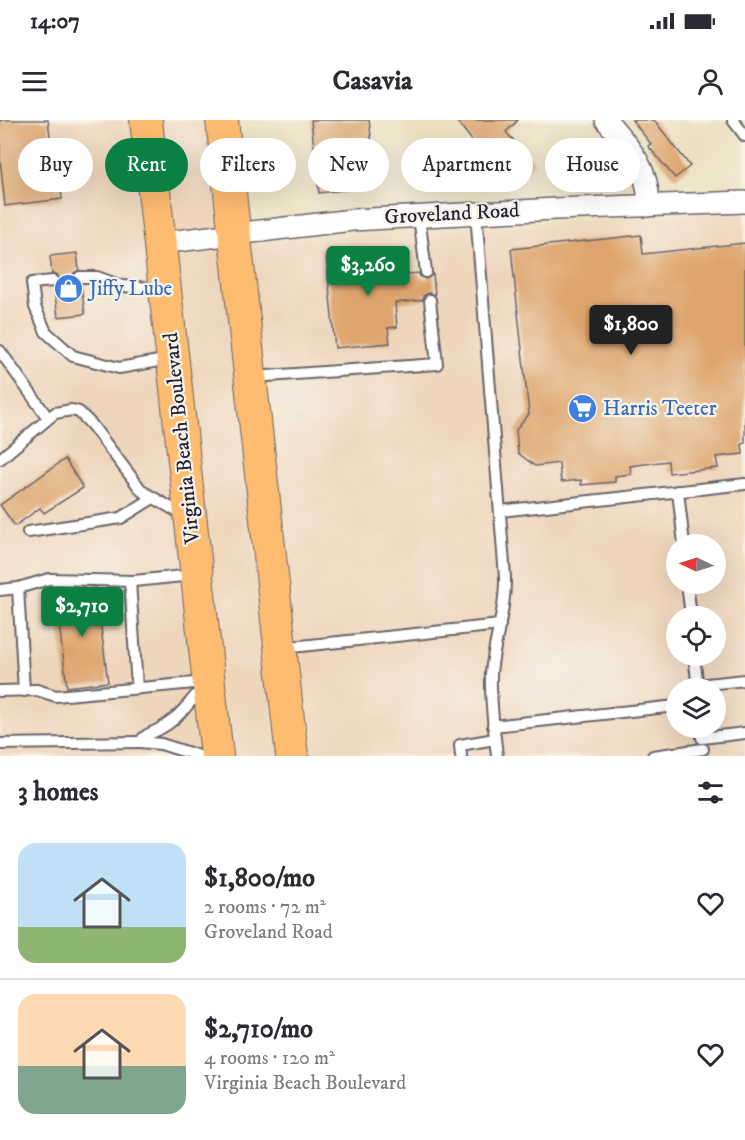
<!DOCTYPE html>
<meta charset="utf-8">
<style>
body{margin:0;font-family:"IM FELL DW Pica",serif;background:#f2f2f3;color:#2b2b33;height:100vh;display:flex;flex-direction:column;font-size:22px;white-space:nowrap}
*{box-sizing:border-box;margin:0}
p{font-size:20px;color:#7c7c81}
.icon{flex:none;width:33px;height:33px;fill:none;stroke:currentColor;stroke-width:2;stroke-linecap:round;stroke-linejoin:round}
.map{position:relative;height:636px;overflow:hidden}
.panel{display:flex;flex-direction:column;background:#fff;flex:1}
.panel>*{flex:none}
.guide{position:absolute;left:18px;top:18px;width:710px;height:54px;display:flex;gap:12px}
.needle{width:39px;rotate:274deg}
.tools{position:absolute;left:666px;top:414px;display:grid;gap:12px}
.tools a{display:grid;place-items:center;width:60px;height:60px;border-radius:50%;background:#fff;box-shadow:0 6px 24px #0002;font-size:30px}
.price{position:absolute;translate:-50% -51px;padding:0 14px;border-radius:6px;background:#0b8043;color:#fff;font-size:20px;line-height:39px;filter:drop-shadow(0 2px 3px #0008)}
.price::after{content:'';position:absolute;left:50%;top:36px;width:18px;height:14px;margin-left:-9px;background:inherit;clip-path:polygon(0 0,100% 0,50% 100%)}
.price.on{background:#222;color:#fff}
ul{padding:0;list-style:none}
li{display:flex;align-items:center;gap:18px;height:150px;padding:0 18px}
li+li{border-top:2px solid #e1e1e2}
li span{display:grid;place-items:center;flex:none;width:168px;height:120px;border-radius:18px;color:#555}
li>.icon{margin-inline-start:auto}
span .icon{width:72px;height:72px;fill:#fffc;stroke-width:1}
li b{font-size:26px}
h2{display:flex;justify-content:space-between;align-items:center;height:72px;padding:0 18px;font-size:26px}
.tag{padding:0 21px;border-radius:27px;background:#fff;box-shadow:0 6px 24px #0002;font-size:21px;line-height:54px}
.tag.on{background:#0b8043;color:#fff}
.status{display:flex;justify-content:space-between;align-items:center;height:42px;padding:0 30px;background:#fff;direction:ltr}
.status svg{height:16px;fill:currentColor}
header{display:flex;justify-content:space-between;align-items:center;height:78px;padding:0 18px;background:#fff;font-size:27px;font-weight:800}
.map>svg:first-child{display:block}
</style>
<div class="status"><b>14:07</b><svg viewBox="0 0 49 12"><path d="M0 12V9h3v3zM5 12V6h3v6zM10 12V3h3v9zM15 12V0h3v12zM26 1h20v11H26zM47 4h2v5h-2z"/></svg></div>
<header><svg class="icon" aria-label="menu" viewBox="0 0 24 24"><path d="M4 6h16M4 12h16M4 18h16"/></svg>Casavia<svg class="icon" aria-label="person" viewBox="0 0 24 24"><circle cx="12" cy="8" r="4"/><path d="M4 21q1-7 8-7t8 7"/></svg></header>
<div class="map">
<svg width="745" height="636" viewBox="0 0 745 636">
<rect width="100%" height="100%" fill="#f7f3e8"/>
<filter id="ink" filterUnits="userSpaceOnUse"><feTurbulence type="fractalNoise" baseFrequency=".0167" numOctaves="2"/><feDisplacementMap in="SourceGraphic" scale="12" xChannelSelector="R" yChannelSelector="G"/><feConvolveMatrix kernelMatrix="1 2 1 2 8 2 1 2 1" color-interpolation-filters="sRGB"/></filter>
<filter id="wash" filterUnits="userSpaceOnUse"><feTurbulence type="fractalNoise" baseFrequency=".008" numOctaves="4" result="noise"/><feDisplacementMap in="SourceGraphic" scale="24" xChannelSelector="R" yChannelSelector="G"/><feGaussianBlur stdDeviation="1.35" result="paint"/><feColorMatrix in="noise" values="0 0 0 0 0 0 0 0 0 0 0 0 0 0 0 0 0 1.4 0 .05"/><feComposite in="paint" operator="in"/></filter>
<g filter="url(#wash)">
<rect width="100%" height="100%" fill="#ece0bf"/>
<path fill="#eed6bb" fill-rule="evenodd" d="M0,0h209l10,125 526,-34v545h-745zM676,424h40v40h-40zM676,496h40v40h-40zM676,568h40v40h-40z"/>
<g id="blocks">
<g fill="#dea46d">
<path d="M0,0h48l4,32h5l5,47 -57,7 -5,-48z"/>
<path d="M311,0h58l8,66 -58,7z"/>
<path d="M456,0h62l-12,12 28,31 -27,22z"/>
<path d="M632,0h22l36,46 -15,12 -27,-32 3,-2z"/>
<path d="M641,115l2,19 102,-11v200l-3,1 1,10 -27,3 2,11 -49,5 -1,-12 -38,5 1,8 -16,2v6l-34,3v-5l-20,2 -2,-19 -24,3 -17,-13 -2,-23 13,-16 -18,-165z"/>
<path d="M379,130l1,15 9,-1 1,12 29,-3 1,4 6,2 7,-5 2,21 -6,-2 -6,3v4l-28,3 2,24 -9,1 2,15 -55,5 -9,-93z"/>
<path d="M77,133l2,17 -5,3 -1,5 3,5 5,2 4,29 -27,3 -4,-29 6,-3v-5l-3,-6h-5l-2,-18z"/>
<path d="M65,339l18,29 -39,25 -4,-5 -25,18 -15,-21z"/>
<path d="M96,468l12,94 -41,5 -12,-94z"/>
</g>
</g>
</g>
<g filter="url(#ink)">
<use href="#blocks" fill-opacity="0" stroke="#696469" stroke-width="1.5"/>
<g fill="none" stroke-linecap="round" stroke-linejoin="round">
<defs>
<g id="service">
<path d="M733,0l12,16"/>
<path d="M476,93l29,364c1,32 -11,64 -14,96 -1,28 3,55 6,83"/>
<path d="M419,96l7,56"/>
<path d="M80,157h17l25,9 40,3"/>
<path d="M53,161l-21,2 3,24 11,25 27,24 46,12 51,-9"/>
<path d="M0,231l48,67"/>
<path d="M253,257l184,-13 -7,-64"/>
<path d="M0,339l55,-46 17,-3 7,2 12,12 51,67 43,25"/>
<path d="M678,371l6,53"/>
<path d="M500,391l245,-27"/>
<path d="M28,412l93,-14 32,-20"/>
<path d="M130,461l7,107"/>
<path d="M687,464l4,32"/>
<path d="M18,468l6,103"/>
<path d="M0,470l18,-2 31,-9 85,2 59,-6"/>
<path d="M282,528l218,-23"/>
<path d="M694,536l4,32"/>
<path d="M697,565l48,-5"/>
<path d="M0,571l37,-1 19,6 149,-14"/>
<path d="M493,606l183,-20"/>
<path d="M702,618l43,-5"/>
<path d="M0,624l140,-2"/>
<path d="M199,636l-38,-12 -21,-2c6,-9 14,-9 23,-15 16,-9 29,-28 41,-41"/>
<path d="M461,636l-1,-11 35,-6"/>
<path d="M653,636l50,-7"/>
</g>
<g id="minor">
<path d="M606,0c22,26 45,50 42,86"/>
<path d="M160,123l192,-23 203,-11 190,-7"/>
</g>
<g id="primary">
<path d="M146,0l71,636"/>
<path d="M222,0l70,636"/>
</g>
</defs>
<use href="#service" stroke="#696469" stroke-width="14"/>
<use href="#minor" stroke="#696469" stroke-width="24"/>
<use href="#primary" stroke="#696469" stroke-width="34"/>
<use href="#service" stroke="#fff" stroke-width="10"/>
<use href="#minor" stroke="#fff" stroke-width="21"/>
<use href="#primary" stroke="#fdbc6f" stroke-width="32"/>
</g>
</g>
<defs>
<symbol id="shop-disc" viewBox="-11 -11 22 22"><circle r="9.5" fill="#3f7fe0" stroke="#f7f3e8"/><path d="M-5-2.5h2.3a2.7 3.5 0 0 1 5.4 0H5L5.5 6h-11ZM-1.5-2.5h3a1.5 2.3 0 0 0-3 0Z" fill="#fff"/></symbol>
<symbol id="supermarket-disc" viewBox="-11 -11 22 22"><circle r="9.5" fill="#3f7fe0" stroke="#f7f3e8"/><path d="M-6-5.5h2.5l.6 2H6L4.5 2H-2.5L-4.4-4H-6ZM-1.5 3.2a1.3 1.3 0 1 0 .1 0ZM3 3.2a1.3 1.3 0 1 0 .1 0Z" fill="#fff"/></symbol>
</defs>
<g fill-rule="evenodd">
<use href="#shop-disc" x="52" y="152" width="33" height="33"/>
<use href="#supermarket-disc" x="566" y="272" width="33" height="33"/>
</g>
<g text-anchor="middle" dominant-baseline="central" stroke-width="4.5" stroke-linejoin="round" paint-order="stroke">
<g font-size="21" fill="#22223b" stroke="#f7f3e8">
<text transform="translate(452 94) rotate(-3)">Groveland Road</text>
<text transform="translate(182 318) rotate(-96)">Virginia Beach Boulevard</text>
</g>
<g font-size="21" fill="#366cbe" stroke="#f7f3e8" text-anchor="start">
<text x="89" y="169">Jiffy Lube</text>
<text x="603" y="289">Harris Teeter</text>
</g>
</g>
</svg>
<div class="tools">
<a><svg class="needle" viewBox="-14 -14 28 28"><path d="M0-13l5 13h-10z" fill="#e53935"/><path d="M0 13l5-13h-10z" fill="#7c7c81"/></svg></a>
<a><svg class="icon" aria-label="locate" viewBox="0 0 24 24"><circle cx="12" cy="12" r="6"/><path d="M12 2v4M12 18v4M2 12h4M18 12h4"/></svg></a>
<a><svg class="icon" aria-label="layers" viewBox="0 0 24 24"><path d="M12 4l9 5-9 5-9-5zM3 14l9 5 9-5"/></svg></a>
</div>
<b class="price" style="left:368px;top:177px">$3,260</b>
<b class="price on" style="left:631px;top:236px">$1,800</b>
<b class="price" style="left:82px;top:518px">$2,710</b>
<div class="guide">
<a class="tag">Buy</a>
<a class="tag on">Rent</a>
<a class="tag">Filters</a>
<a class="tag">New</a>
<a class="tag">Apartment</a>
<a class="tag">House</a>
</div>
</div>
<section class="panel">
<h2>3 homes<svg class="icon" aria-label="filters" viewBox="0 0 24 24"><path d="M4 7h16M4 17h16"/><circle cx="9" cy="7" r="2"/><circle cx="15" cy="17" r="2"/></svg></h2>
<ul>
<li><span style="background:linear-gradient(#bfe0f5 70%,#8fb573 0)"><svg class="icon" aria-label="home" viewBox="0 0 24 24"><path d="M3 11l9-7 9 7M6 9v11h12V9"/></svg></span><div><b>$1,800/mo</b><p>2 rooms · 72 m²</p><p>Groveland Road</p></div><svg class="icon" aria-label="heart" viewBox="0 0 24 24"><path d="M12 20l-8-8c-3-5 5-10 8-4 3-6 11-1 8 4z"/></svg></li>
<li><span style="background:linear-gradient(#ffd9b3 60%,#7fa58c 0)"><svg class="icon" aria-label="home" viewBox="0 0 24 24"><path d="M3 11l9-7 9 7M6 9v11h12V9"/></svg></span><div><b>$2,710/mo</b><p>4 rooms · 120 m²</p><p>Virginia Beach Boulevard</p></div><svg class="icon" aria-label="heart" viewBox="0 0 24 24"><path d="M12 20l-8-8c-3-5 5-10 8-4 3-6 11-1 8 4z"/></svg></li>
</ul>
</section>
